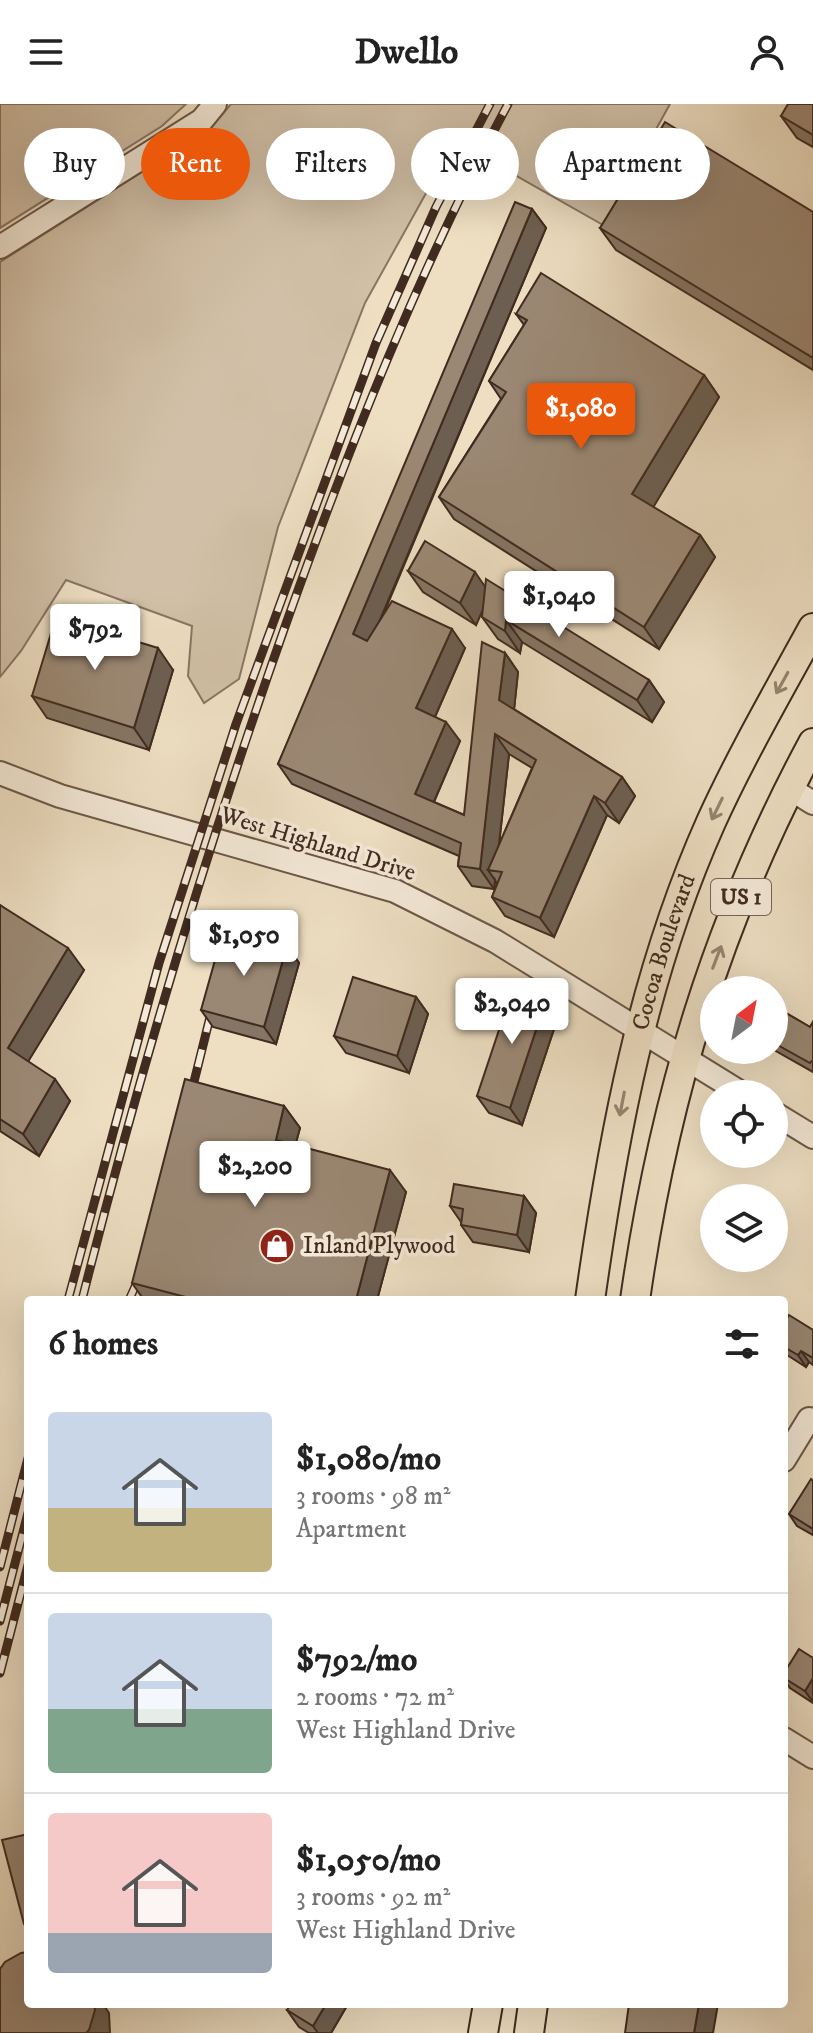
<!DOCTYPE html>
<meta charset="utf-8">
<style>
body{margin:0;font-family:"IM FELL DW Pica",serif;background:#f6f6f6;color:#222;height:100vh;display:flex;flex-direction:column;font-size:30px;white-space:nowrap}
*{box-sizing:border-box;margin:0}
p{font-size:26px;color:#767676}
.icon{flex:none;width:44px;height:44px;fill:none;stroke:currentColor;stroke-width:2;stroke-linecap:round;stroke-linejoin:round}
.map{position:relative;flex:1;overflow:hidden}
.side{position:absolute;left:24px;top:1192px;width:764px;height:712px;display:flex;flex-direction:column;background:#fff;border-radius:8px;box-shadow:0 8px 32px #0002}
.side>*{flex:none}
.top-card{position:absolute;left:24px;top:24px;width:766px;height:72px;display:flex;gap:16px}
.needle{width:52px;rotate:32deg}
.tools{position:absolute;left:700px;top:872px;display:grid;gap:16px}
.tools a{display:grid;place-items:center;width:88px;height:88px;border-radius:50%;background:#fff;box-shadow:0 8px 32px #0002;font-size:40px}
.price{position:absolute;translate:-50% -68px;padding:0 18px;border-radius:8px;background:#fff;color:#222;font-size:26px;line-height:52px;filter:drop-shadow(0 2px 4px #0008)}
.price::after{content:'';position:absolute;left:50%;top:48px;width:24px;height:18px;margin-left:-12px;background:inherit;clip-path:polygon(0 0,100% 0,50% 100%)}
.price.selected{background:#ea580c;color:#fff}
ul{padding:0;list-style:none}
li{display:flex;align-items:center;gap:24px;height:200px;padding:0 24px}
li+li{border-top:2px solid #e0e0e0}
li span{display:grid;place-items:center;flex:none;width:224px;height:160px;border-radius:8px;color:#555}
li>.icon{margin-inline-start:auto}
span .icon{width:96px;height:96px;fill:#fffc;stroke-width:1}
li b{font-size:34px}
h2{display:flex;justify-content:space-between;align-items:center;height:96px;padding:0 24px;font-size:34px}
.pill{padding:0 28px;border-radius:36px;background:#fff;box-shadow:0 8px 32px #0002;font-size:28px;line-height:72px}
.pill.selected{background:#ea580c;color:#fff}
header{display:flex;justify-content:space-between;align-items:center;height:104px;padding:0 24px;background:#fff;font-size:36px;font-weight:700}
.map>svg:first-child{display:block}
</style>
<header><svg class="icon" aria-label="menu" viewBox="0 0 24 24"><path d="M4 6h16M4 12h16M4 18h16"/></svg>Dwello<svg class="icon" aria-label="person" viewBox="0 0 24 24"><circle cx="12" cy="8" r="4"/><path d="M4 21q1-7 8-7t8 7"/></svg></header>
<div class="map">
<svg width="813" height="1929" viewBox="0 0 813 1929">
<rect width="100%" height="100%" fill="#eedfc3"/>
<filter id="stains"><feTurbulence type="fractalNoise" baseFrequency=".0025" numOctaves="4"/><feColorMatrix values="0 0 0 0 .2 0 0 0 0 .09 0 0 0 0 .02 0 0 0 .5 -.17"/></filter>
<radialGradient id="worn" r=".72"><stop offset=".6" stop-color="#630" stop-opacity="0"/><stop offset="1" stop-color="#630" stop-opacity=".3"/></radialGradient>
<g fill="#d1c0a7" stroke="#897563" stroke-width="2">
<path d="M0,0h186l-24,22 -162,102z"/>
<path d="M231,0h439l-67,121 -148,-84 -90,162 -87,224 -39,152 -35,24 -16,-27 4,-50 -126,-46 -45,71 -21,26v-415l211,-134z"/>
</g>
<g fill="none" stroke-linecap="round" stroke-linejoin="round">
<defs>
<g id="minor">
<path d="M0,143l202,-127 13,-16"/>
<path d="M0,669l60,23 335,95 100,50 248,153"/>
<path d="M789,684l24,15"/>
<path d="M774,1009l39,24"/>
<path d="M784,1356l25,-41 4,2"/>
<path d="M784,1635l29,18"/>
</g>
<g id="major">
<path id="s1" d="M590,1196c23,-163 53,-326 121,-478 30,-66 67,-130 102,-194"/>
<path d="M635,1196c29,-202 81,-376 178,-557"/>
<path d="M483,1929l5,-29"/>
<path d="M529,1929l4,-29"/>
</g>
</defs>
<use href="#minor" stroke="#6c5748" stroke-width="26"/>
<use href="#major" stroke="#412a1f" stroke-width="32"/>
<use href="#minor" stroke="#f4ead8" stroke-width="22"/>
<use href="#major" stroke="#eedfc3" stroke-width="28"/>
<defs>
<g id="rail">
<path d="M189,998l25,-101"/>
<path d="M68,1196l91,-337 77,-239 140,-381 60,-136 54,-103"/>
<path d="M82,1196c58,-230 126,-456 205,-679 63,-177 132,-351 221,-517"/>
<path d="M129,1196l15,-33"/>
<path d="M0,1463l28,-109"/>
<path d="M0,1517l28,-108"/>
<path d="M0,1569l28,-108"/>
</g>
</defs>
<use href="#rail" stroke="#412a1f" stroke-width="9"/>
<use href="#rail" stroke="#f4ead8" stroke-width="6" stroke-dasharray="18" stroke-linecap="butt"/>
</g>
<g fill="#857564" stroke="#412a1f" stroke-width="2" fill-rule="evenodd">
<path d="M813,0v43l-16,-9 -16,-22z"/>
<path d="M532,105l14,19 -165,392 84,28 -30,69 25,24 -26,61 30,13 41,-162 13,19 -4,37 108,68 13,19 -16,27 -12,-8 -53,122 -49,-21 -13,-19 5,-13 -2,-4 -1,9 -22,-3 -14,-20 1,-10 -167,-72 -14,-20zM509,650l23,14 -33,77z"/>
<path d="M813,108v158l-197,-120 -16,-22z"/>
<path d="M516,210l188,61 15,22 -66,110 47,28 15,22 -56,92 -205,-130 -15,-22 62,-98 -12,-18 35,-56z"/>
<path d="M408,467l78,16 163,93 15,22 -12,20 -130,-80 -2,11 -22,-14 -16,-22 1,-9 -7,17 -53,-33z"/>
<path d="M173,566l-24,80 -102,-32 -15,-22z"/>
<path d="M0,801l84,65 -56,91 42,40 -31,55 -39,-25z"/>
<path d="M287,842l12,17 -23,81 -63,-17 -12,-17z"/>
<path d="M416,893l12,17 -19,59 -63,-20 -12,-17z"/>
<path d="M774,902l36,21 3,-5v50l-39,-22z"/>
<path d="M559,910l-37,111 -33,-12 -12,-17z"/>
<path d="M284,1002l16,22 -5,17 111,47 -29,108h-233l-12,-17z"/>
<path d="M524,1092l12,17 -7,39 -56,-10 -12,-17v-3l-11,-16z"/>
<path d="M784,1219l29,7v35l-4,-3 -3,5 -22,-14z"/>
<path d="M813,1377v54l-16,-9 -8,-12z"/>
<path d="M813,1554v45l-23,-15 -6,-9v-6z"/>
<path d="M348,1900l-17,29h-22l-10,-6 -12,-17z"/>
</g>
<g fill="#6c5f51" stroke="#412a1f" stroke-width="2">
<path d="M532,105l14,19 -180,425 -13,-19z"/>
<path d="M704,271l15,22 -71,119 -16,-22z"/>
<path d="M700,431l15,22 -56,92 -15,-22z"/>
<path d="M475,468l15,22 -14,31 -16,-22z"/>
<path d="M506,516l16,22 -2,11 -15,-22z"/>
<path d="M452,525l13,19 -35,80 -14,-20z"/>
<path d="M158,544l15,22 -24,80 -15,-22z"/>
<path d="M505,549l13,19 -5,48 -14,-20z"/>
<path d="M649,576l15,22 -12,20 -15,-22z"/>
<path d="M446,618l14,19 -31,72 -14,-19z"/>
<path d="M495,630l14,20 -13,117 -8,-1 7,10 -1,9 -14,-20z"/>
<path d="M622,673l13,19 -16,27 -14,-20z"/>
<path d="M594,692l13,19 -53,122 -14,-19z"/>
<path d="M287,842l12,17 -23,81 -12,-17z"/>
<path d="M68,844l16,22 -61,100 -15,-22z"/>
<path d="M416,893l12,17 -19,59 -12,-17z"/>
<path d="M547,893l12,17 -37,111 -12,-17z"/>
<path d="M55,975l15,22 -31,55 -16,-22z"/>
<path d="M284,1002l16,22 -9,34 -15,-22z"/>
<path d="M390,1066l16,22 -29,108h-21z"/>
<path d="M524,1092l12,17 -7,39 -12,-17z"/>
<path d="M801,1247l8,11 -3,5 -8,-12z"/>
<path d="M813,1574v24l-8,-11z"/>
<path d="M94,1900h9l6,9 1,20h-24z"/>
<path d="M326,1900h22l-17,29h-13l-5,-7z"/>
<path d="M699,1900h19l-5,29h-19z"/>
</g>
<g fill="#9b8874" stroke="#412a1f" stroke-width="2">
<path d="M788,0h25v31l-32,-19z"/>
<path d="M665,18l148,90v146l-213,-130z"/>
<path d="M515,98l17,7 -179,425 14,7 25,-40 60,28 -36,79 30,14 -31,72 49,21 18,-173 23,11 -6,47 123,77 -17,26 -11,-7 -54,122 -48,-21 10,-25 -14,-2 48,-110 -41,-26 -15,135 -22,-3 3,-23 -183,-79z"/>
<path d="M541,169l163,102 -72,119 68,41 -56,92 -205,-130 67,-105 -17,-11 38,-61 -11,-6z"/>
<path d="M425,437l50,31 -15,31 -52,-32z"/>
<path d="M486,475l163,101 -12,20 -131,-80 -1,11 -23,-14z"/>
<path d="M56,513l102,31 -24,80 -102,-32z"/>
<path d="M0,801l68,43 -60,100 47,31 -32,55 -23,-15z"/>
<path d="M224,824l63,18 -23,81 -63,-17z"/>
<path d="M353,873l63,20 -19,59 -63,-20z"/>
<path d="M514,881l33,12 -37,111 -33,-12z"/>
<path d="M774,902l36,21 3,-5v38l-3,3 -36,-20z"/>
<path d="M185,975l99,27 -8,34 114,30 -34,130h-159l-65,-17z"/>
<path d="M454,1080l70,12 -7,39 -56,-10 2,-16 -13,-3z"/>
<path d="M789,1211l24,15v28l-12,-7 -3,4 -14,-8v-24z"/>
<path d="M811,1375l2,2v48l-24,-15z"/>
<path d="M799,1545l14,9v20l-8,13 -21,-13v-5z"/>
<path d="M28,1730v89l-4,1 -22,-84z"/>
<path d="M28,1848v52h66l1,6 -6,20 -3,3h-86v-64l5,-7 16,-9z"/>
<path d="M291,1900h35l-13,22 -26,-16z"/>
<path d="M629,1900h70l-5,29h-69z"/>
</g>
<defs><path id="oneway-shaft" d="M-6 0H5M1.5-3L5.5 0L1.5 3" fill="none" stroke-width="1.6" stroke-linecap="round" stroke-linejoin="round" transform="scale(2)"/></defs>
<g stroke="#988471">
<use href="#oneway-shaft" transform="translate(782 579) rotate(119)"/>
<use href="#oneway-shaft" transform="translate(717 705) rotate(116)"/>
<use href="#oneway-shaft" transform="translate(717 853) rotate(-69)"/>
<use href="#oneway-shaft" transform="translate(622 1000) rotate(101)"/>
</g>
<defs>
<symbol id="shop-disc" viewBox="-11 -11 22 22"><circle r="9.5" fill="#8f2418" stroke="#f4ead8"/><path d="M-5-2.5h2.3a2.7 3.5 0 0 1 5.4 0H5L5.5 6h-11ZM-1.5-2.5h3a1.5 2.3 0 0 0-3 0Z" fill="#fff"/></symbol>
</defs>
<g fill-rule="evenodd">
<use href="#shop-disc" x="257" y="1122" width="40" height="40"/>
</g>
<g text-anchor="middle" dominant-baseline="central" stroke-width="7" stroke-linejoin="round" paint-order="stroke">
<rect fill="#f4ead8" stroke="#776456" stroke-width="2" x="711" y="775" width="60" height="36" rx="6"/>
<g font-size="22" font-weight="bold" fill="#412a1f">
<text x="741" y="793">US 1</text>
</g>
<g font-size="24" fill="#412a1f" stroke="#f4ead8">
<text transform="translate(318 740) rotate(17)">West Highland Drive</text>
<text stroke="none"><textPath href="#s1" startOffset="356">Cocoa Boulevard</textPath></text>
</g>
<g font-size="24" fill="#412a1f" stroke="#f4ead8" text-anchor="start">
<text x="303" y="1142">Inland Plywood</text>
</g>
</g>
<rect width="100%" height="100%" filter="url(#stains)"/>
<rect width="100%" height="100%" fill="url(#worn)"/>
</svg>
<div class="tools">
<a><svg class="needle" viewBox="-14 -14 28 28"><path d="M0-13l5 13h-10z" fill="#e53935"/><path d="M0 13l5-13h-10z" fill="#767676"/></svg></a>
<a><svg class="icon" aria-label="locate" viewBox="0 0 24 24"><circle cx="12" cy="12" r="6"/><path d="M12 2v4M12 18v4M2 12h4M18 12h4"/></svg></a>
<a><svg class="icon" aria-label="layers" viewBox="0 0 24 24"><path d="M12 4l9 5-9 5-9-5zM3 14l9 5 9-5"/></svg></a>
</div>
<b class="price selected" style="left:581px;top:347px">$1,080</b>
<b class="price" style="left:559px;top:535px">$1,040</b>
<b class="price" style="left:95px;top:568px">$792</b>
<b class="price" style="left:244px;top:874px">$1,050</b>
<b class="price" style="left:512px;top:942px">$2,040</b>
<b class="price" style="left:255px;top:1105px">$2,200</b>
<div class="top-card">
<a class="pill">Buy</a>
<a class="pill selected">Rent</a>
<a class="pill">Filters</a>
<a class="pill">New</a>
<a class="pill">Apartment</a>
</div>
<section class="side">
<h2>6 homes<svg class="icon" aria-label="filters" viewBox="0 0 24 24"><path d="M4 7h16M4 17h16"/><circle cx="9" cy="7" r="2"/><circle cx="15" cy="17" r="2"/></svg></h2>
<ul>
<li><span style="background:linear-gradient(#c9d6e8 60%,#c2b280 0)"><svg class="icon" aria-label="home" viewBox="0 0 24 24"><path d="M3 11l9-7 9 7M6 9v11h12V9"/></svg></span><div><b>$1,080/mo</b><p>3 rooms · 98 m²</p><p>Apartment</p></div></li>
<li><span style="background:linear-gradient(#c9d6e8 60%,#7fa58c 0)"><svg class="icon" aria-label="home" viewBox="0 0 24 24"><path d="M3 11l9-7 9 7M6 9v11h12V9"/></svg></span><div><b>$792/mo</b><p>2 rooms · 72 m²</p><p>West Highland Drive</p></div></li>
<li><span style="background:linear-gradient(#f6c9c9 75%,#9aa5b1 0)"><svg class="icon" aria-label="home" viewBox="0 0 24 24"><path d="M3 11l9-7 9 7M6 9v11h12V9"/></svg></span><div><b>$1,050/mo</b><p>3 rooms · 92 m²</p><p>West Highland Drive</p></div></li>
</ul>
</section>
</div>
